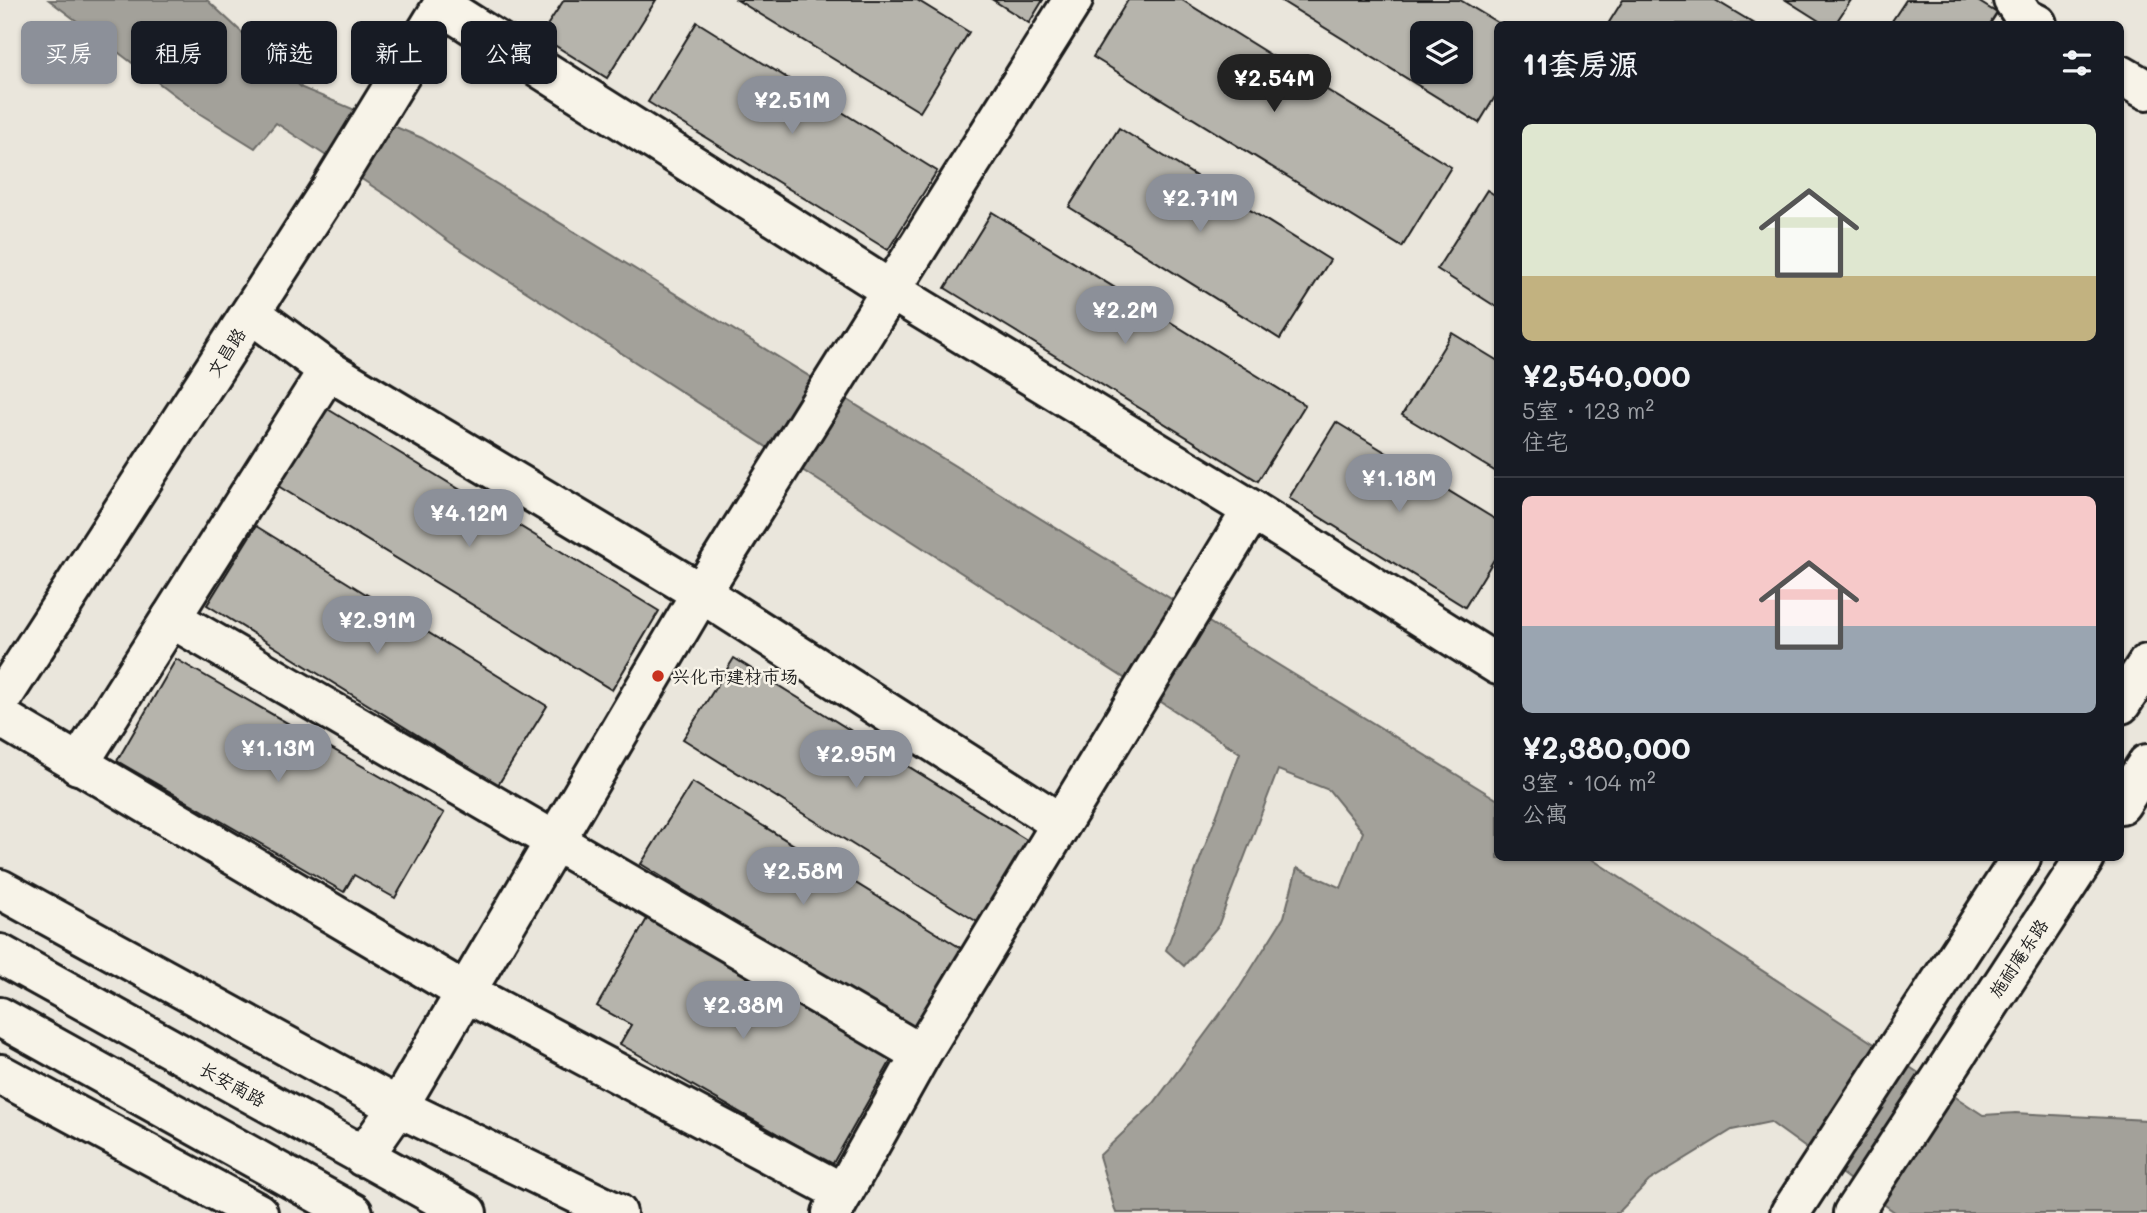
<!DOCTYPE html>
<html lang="zh">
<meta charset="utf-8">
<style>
body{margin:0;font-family:Mali,"LXGW WenKai TC",sans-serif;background:#242831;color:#f1f3f6;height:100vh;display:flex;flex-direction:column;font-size:26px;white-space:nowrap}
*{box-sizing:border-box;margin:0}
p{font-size:23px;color:#9ea1a6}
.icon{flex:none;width:38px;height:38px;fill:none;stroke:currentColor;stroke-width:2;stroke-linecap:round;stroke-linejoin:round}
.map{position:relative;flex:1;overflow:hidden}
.side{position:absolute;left:1494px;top:21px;width:630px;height:840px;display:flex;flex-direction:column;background:#171b24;border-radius:10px;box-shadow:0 2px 5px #0004}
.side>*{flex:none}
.top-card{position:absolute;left:21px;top:21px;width:665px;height:63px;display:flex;gap:14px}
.buttons{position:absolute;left:1410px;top:21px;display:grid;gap:14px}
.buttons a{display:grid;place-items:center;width:63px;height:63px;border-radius:10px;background:#171b24;box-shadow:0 2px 5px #0004;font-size:35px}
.price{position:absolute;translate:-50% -60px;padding:0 16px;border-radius:24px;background:#8c9099;color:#fff;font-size:23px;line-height:46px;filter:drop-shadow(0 2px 4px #0008)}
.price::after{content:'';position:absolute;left:50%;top:42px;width:21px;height:16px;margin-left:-10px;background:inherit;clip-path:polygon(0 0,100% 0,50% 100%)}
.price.current{background:#222;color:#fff}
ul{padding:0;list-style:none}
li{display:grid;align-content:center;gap:14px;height:371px;padding:0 28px}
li+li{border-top:2px solid #363941}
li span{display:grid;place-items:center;height:217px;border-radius:10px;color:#555}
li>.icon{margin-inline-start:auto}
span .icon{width:126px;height:126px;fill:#fffc;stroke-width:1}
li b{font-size:30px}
h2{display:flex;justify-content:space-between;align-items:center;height:84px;padding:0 28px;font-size:30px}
.pill{padding:0 24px;border-radius:10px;background:#171b24;box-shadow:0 2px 5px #0004;font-size:24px;line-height:63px}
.pill.current{background:#8c9099;color:#fff}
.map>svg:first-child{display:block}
</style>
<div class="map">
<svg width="2147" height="1213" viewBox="0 0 2147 1213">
<rect width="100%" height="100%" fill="#eae6dc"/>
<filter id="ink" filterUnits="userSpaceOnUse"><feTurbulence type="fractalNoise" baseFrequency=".0143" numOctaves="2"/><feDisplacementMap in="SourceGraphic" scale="14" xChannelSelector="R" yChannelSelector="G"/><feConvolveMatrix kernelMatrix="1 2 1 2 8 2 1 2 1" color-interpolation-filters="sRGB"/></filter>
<g filter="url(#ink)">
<path fill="#a3a19a" stroke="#6d6c68" stroke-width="2" d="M49,0h158l95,88 120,50 1076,662v58h92l393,257 33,-2 131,7v93h-251l-126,-91 -38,8 -83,51 -31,32h-502l-17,-57 55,-53 86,-116 44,-70 13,-49 44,20 22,-56 -34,-42 -51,-20 -60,156 -34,40 -18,-16 74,-197 -789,-510 -56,-42 -119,-78 -21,25 -58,-36z"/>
<g fill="#b6b4ac" stroke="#1c1c1c" stroke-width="2" fill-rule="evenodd">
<path d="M564,0h92l-49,78 -67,-42z"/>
<path d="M737,0h180l52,32 -49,80z"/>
<path d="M993,0h50l-14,23z"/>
<path d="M1128,0h54l269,167 -49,80 -309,-190z"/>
<path d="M1280,0h180l40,24 -2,68 -19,31zM1423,33h38v39h-38z"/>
<path d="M1623,0h92l40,24h-147z"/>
<path d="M1786,0h65l-16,24h-11z"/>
<path d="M1906,0h70l21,13 -7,11h-100z"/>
<path d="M697,22l240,149 -49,79 -240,-148z"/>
<path d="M1119,128l211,132 -50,79 -211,-132z"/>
<path d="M1487,190l11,7v111l-61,-39z"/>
<path d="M992,212l313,193 -47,76 -313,-193z"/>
<path d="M1452,333l46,28v112l-96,-58z"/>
<path d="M326,408l333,203 -47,79 -334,-204z"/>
<path d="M1336,422l162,99v32l-33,54 -176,-109z"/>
<path d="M256,526l291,180 -49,79 -291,-180z"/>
<path d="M734,658l296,184 -51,81 -296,-184z"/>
<path d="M176,659l268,154 -49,85 -41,-23 -10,17 -227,-131z"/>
<path d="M692,782l272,168 -50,82 -273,-168z"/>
<path d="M648,917l245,140 -61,108 -212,-121 11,-19 -34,-19z"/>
</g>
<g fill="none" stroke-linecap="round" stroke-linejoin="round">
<defs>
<g id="minor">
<path d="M2013,0l12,18 12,6"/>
<path d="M442,6l447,283 363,221 246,155"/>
<path d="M2121,75l26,15"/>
<path d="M251,313l77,57 373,223 359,230"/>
<path d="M171,618l750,436"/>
<path d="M0,701l331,-513 115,-188"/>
<path d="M0,717l465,275 378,201"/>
<path d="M78,765l250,-395"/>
<path d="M0,889l398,218 219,106"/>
<path d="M0,1074l258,139"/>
<path d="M363,1157l35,-50 303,-514 372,-593"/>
<path d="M832,1213l89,-159 331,-544"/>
</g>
<g id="major">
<path d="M2121,704l26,-40"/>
<path d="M2121,804l26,-40"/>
<path d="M0,954l467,259"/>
<path d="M0,1017l353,196"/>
<path d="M1790,1213l231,-355"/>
<path d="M1853,1213l232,-355"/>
</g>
</defs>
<use href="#minor" stroke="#1c1c1c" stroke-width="44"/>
<use href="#major" stroke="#1c1c1c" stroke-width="44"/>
<use href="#minor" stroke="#f7f3e8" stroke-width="38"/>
<use href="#major" stroke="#f7f3e8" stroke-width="38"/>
</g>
</g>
<circle fill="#c8321e" stroke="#f7f3e8" stroke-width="2.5" cx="658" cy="676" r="7"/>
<g text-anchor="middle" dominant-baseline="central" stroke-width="5" stroke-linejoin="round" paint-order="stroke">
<g font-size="18" fill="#1c1c1c" stroke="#f7f3e8">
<text transform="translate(226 352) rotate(-57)">文昌路</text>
<text transform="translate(2018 958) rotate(-56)">施耐庵东路</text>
<text transform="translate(233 1084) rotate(29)">长安南路</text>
</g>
<g font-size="18" fill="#1c1c1c" stroke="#f7f3e8" text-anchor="start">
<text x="672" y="676">兴化市建材市场</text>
</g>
</g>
</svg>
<div class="buttons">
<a><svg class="icon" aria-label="layers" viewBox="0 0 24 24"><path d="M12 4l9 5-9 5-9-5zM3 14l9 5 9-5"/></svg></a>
</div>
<b class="price current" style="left:1274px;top:114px">¥2.54M</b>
<b class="price" style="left:792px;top:136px">¥2.51M</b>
<b class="price" style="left:1200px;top:234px">¥2.71M</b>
<b class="price" style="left:1125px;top:346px">¥2.2M</b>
<b class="price" style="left:1399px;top:514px">¥1.18M</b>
<b class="price" style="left:469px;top:549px">¥4.12M</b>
<b class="price" style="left:377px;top:656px">¥2.91M</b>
<b class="price" style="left:278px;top:784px">¥1.13M</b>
<b class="price" style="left:856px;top:790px">¥2.95M</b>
<b class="price" style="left:803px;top:907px">¥2.58M</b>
<b class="price" style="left:743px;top:1041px">¥2.38M</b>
<div class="top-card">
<a class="pill current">买房</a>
<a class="pill">租房</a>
<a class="pill">筛选</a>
<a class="pill">新上</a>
<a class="pill">公寓</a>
</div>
<section class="side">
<h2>11套房源<svg class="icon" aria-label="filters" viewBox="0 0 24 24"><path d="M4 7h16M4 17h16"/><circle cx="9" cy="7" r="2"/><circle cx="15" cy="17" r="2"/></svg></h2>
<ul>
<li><span style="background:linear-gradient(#dfe7d0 70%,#c2b280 0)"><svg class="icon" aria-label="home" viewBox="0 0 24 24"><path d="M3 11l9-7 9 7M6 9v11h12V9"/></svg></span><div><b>¥2,540,000</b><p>5室 · 123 m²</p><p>住宅</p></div></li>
<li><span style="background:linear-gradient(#f6c9c9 60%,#9aa5b1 0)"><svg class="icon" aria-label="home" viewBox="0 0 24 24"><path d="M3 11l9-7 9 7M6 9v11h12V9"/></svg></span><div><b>¥2,380,000</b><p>3室 · 104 m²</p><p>公寓</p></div></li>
</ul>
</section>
</div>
